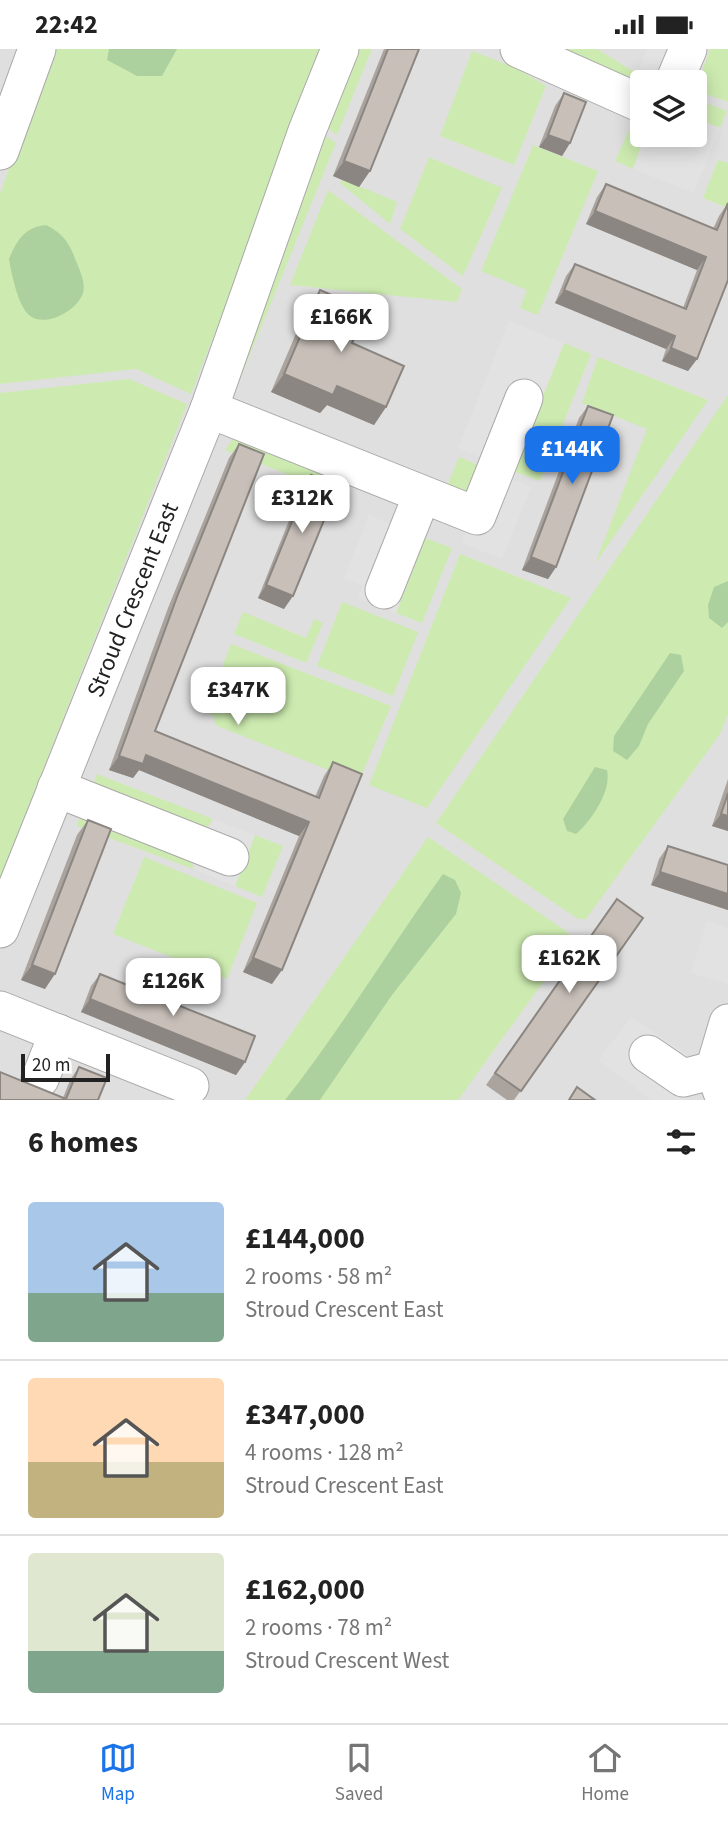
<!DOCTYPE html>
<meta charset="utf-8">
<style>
body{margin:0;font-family:"Source Sans 3",sans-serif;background:#f2f2f2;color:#222;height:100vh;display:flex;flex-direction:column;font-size:26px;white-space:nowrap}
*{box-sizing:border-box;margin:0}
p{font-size:23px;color:#767676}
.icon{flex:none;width:38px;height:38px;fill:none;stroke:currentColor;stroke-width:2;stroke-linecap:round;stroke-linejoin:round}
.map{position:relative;height:1051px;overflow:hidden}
.side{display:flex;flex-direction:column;background:#fff;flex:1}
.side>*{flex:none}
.fabs{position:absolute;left:630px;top:21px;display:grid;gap:14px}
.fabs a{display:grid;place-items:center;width:77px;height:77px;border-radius:7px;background:#fff;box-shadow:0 4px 18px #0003;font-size:35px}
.scale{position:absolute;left:21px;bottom:18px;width:89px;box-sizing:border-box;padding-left:7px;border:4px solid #222;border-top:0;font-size:19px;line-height:24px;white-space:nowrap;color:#222;-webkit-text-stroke:5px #fff;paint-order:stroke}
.price{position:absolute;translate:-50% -60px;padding:0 16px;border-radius:14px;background:#fff;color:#222;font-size:23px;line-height:46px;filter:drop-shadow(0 2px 4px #0008)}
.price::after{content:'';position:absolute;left:50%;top:42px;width:21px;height:16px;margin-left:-10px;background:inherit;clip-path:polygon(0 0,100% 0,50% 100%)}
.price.active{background:#1a73e8;color:#fff}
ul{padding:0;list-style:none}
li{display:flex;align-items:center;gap:21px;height:175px;padding:0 28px}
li+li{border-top:2px solid #e0e0e0}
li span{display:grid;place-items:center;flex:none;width:196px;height:140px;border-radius:7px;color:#555}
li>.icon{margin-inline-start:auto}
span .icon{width:84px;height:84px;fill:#fffc;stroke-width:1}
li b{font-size:30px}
h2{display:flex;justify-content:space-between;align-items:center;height:84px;padding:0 28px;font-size:30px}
.status{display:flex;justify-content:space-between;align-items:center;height:49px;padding:0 35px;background:#fff;direction:ltr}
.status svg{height:19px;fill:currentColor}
.dock{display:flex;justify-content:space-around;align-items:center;height:98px;border-top:2px solid #e0e0e0;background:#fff;font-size:19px;color:#767676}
.dock a{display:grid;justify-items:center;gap:4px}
.dock .active{color:#1a73e8}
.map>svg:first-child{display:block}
</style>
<div class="status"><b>22:42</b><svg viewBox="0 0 49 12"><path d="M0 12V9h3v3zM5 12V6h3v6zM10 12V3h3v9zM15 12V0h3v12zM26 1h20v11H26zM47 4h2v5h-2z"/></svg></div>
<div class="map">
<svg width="728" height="1051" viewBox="0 0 728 1051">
<rect width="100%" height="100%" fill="#f2efe9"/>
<path fill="#e0dfdf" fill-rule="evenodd" d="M0,0h728v1051h-728zM642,33h53v53h-53z"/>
<g fill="#cdebb0">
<path d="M54,0h272l-135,345 -55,-25 -136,15v-190l29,-83z"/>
<path d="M358,0h14l-35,86 -12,-9z"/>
<path d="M556,0h41l34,21 26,12h-15v16z"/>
<path d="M710,0h18v53l-33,-12z"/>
<path d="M472,2l46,18 28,17 -32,79 -74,-29z"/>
<path d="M695,50l32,12 -7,17 -25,-10z"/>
<path d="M632,74l7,5 5,8 -11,33 -18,-8z"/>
<path d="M322,88h5l9,6 -102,251 -2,-9z"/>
<path d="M533,96l65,26 -60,144 -18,-7 7,-18 -46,-19z"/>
<path d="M429,108l73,31 -39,88 -63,-47z"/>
<path d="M718,111l10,3v45l-25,-10z"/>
<path d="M342,130l55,23 -7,22 -50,-41z"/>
<path d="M328,141l134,99 -5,13 -167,-17z"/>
<path d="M564,294l27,11 -51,127 -27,-10z"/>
<path d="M598,308l110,43 -113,164 52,-135 -65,-26z"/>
<path d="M129,330l58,25 -187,474v-485z"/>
<path d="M728,346v319l-8,20 -134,185h-8l-142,-96z"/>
<path d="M234,388l78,28 15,16 -4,7 -98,-38z"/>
<path d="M459,408l29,12 -18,22 -13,2 -11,-5z"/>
<path d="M425,489l27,10 -30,75 -26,-10z"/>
<path d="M460,505l111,44 -144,210 -58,-23z"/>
<path d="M342,553l76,30 -25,64 -76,-30z"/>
<path d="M243,563l63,26 8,-19 9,4 -17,40 -72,-29z"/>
<path d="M231,595l160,62 -28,66 -12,7 -136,-54 -1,-9 -9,-4z"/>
<path d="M97,725l116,45 -7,10 -114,-43z"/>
<path d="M89,767l102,39 2,14 -116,-43 2,-8z"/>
<path d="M255,786l28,11 -21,51 -27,-11z"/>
<path d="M428,788l138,94 5,6 -1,8 -112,155h-213z"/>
<path d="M144,808l113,46 -30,76 -114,-45z"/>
</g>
<g fill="#add19e">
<path d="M109,0h68l-15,27h-25l-30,-16z"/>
<path d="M46,176c17,8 24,19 30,36 4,10 10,22 7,32 -5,17 -38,36 -54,22 -11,-9 -18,-43 -20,-56 8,-19 16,-32 37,-34z"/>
<path d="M728,532v41l-6,6 -13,-10 -1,-13 6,-18z"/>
<path d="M670,604l11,2 3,16 -36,53 -9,22 -12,14 -14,-9 1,-15z"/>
<path d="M595,718l12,3c5,21 -16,51 -31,64l-9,-3 -4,-12z"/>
<path d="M443,825l12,6 6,13 -5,21 -64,81 -72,105h-35c57,-72 104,-151 158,-226z"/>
</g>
<g fill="#e2e2e2">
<path d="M647,0h63l-15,40v-7h-19l-36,-14z"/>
<path d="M695,69l25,10 -26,65 -61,-24 13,-34h49z"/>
<path d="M509,272l55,22 -51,128 -55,-23z"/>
<path d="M491,422l40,16 -29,72 -40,-16z"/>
<path d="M369,466l56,23 -29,75 -38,-15 5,-12 -19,-7z"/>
<path d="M213,770l42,16 -20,51 -42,-17z"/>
<path d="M707,872l21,7v56l-37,-11z"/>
<path d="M631,968l57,38 7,10 3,18 -12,17h-34l-54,-40z"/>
</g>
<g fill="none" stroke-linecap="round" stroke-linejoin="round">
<defs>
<g id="minor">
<path d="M519,0l123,55"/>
<path d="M674,33l14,-33"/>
<path d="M0,102l37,-102"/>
<path d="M209,360l268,107 47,-118"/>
<path d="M384,541l38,-95"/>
<path d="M56,739l174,69"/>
<path id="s1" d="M0,880l209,-520 98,-278 33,-82"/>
<path d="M0,961l190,76"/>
<path d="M648,1005l35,24 31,-8"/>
<path d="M40,1030l18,-46"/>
<path d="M725,1051l-11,-30 14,-47"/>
</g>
</defs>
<use href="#minor" stroke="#a9a9a9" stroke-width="39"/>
<use href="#minor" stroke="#fff" stroke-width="37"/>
</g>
<g fill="#aba49e">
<path d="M384,0h35l-49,122 -11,16 -26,-11z"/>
<path d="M564,44l6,50 -8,13 -23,-9 16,-41z"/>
<path d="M606,135l107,45 6,-13 9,-13 -31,156 -9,12 -26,-10 4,-12 -111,-46 11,-27 9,-12 108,44 14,-38 -111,-46 11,-27z"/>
<path d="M320,241l32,53 34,64 -12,18 -47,-20 -7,8 -49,-21 36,-84z"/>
<path d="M588,357l-32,161 -8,12 -26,-9 57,-152z"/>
<path d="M239,395l-84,287 160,66 9,-21 9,-14 -61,222 -29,-12 56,-136 -160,-66 -6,8 -24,-8 59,-162 61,-150z"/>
<path d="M311,426l-27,134 -26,-11 44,-110z"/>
<path d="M728,730v52l-16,-5z"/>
<path d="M88,771l-43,169 -24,-9 56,-145z"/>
<path d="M668,797l60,19v45l-77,-25 8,-26z"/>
<path d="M617,850l26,19 -129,182h-7l-21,-15z"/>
<path d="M100,925l145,88 -9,13 -155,-63 10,-26z"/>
<path d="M79,1018l19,33h-98l63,-2 7,-18z"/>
</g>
<g fill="#8b8681">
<path d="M548,86l22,8 -8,13 -23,-9z"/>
<path d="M344,112l26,10 -11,16 -26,-11z"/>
<path d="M595,162l111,46 -9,13 -111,-46z"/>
<path d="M564,241l111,46 -9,13 -111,-46z"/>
<path d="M671,299l26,11 -9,12 -26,-10z"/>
<path d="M284,325l53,12 49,21 -12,18 -47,-20 -7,8 -49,-21z"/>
<path d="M531,508l25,10 -8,12 -26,-9z"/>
<path d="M266,536l27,11 -9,13 -26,-11z"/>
<path d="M146,706l163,67 -10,14 -160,-66 -6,8 -24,-8 10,-14z"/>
<path d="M721,765l7,2v15l-16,-5z"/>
<path d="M660,823l68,22v16l-77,-25z"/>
<path d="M253,909l29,12 -10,14 -29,-12z"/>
<path d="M32,916l23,9 -10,15 -24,-9z"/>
<path d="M90,950l155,63 -9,13 -155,-63z"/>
</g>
<g fill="#c7bfb8" stroke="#8b8681" stroke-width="2">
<path d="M388,0h31l-49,122 -26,-10z"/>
<path d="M564,44l22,9 -16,41 -22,-8z"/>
<path d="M606,135l111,46 11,-27v77l-31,79 -26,-11 4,-12 -111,-46 11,-26 111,45 20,-52 -111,-46z"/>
<path d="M320,241l46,20 -14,33 52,23 -18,41 -49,-21 -4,9 -49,-21z"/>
<path d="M588,357l25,9 -57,152 -25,-10z"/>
<path d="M239,395l25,10 -109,277 164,67 14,-36 29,12 -80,196 -29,-12 56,-136 -163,-67 -3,9 -24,-8 59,-162z"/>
<path d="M311,426l27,11 -45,110 -27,-11z"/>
<path d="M728,744v23l-7,-2z"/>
<path d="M88,771l23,9 -56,145 -23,-9z"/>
<path d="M668,797l60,19v29l-68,-22z"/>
<path d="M617,850l26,19 -122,173 -26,-18z"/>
<path d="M100,925l155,62 -10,26 -155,-63z"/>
<path d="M79,1018l28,11 -9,22h-98v-28l66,27z"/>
<path d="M577,1038l18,13h-26z"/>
</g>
<g text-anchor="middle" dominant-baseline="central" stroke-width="7" stroke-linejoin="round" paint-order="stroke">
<g font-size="24" fill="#222" stroke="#fff">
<text stroke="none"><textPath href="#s1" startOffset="355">Stroud Crescent East</textPath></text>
</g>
</g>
</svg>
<div class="fabs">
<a><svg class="icon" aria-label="layers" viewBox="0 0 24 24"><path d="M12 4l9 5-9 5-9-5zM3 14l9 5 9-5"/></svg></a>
</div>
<div class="scale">20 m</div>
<b class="price" style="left:341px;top:305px">£166K</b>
<b class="price active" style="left:572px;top:437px">£144K</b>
<b class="price" style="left:302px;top:486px">£312K</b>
<b class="price" style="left:238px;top:678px">£347K</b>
<b class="price" style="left:569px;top:946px">£162K</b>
<b class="price" style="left:173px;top:969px">£126K</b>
</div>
<section class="side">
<h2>6 homes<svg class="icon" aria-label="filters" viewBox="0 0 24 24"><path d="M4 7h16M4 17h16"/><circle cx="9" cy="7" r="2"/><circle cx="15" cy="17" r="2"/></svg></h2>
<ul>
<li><span style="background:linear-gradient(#a9c7e8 65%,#7fa58c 0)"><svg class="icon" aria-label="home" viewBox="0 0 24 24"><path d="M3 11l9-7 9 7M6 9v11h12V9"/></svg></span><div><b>£144,000</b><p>2 rooms · 58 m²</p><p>Stroud Crescent East</p></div></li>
<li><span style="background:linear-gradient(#ffd9b3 60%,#c2b280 0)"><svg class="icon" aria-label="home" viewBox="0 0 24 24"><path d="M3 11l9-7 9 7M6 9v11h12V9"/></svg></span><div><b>£347,000</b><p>4 rooms · 128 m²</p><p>Stroud Crescent East</p></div></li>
<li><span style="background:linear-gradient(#dfe7d0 70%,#7fa58c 0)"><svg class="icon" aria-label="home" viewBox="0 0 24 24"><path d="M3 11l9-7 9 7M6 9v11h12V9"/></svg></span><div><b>£162,000</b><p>2 rooms · 78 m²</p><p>Stroud Crescent West</p></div></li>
</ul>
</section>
<nav class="dock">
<a class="active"><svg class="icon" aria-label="map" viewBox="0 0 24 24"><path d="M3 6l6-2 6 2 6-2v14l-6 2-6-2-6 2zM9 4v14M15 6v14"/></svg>Map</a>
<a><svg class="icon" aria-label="saved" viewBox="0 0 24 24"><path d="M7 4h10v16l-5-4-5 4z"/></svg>Saved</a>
<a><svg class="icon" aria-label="home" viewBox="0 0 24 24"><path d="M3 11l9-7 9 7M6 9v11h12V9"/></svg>Home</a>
</nav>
